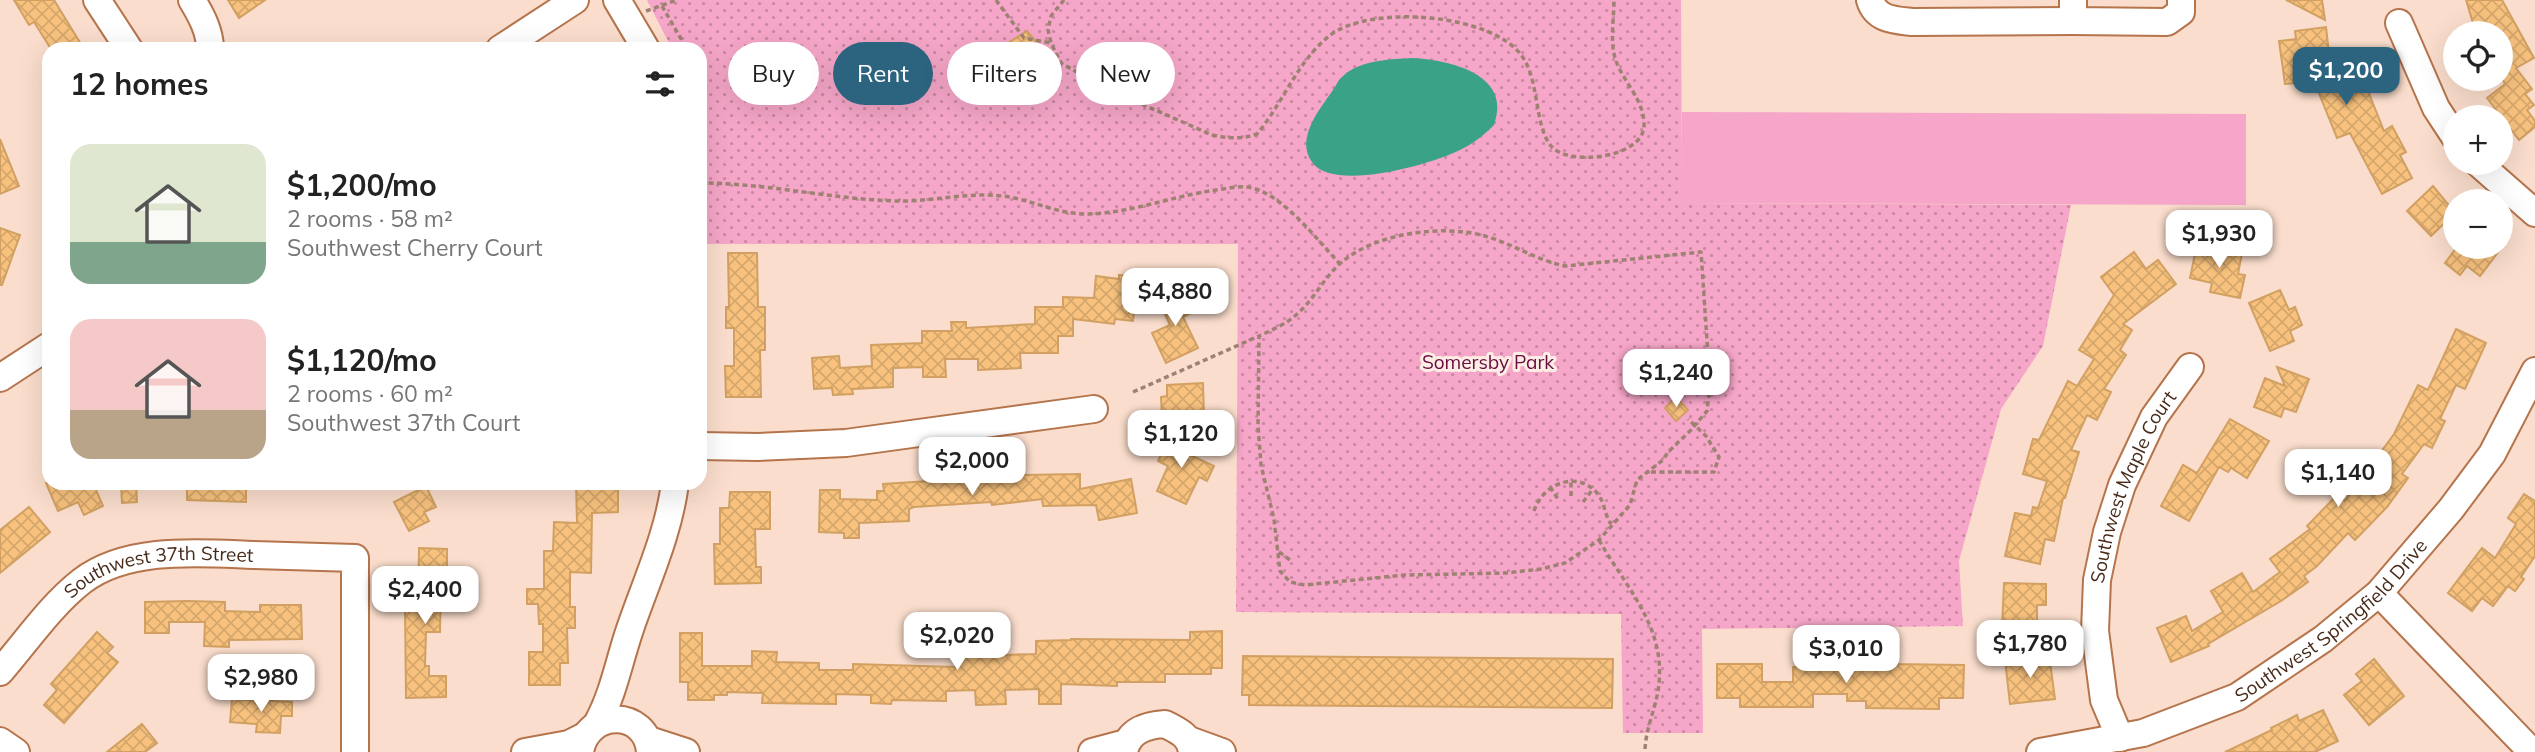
<!DOCTYPE html>
<meta charset="utf-8">
<style>
body{margin:0;font-family:Mulish,sans-serif;background:#f2f2f2;color:#222;height:100vh;display:flex;flex-direction:column;font-size:26px;white-space:nowrap}
*{box-sizing:border-box;margin:0}
p{font-size:23px;color:#767676}
.icon{flex:none;width:38px;height:38px;fill:none;stroke:currentColor;stroke-width:2;stroke-linecap:round;stroke-linejoin:round}
.map{position:relative;flex:1;overflow:hidden}
.panel{position:absolute;left:42px;top:42px;width:665px;height:448px;display:flex;flex-direction:column;background:#fff;border-radius:21px;box-shadow:0 7px 28px #0002}
.panel>*{flex:none}
.banner{position:absolute;left:728px;top:42px;width:665px;height:63px;display:flex;gap:14px}
.buttons{position:absolute;left:2443px;top:21px;display:grid;gap:14px}
.buttons a{display:grid;place-items:center;width:70px;height:70px;border-radius:50%;background:#fff;box-shadow:0 7px 28px #0002;font-size:35px}
.price{position:absolute;translate:-50% -60px;padding:0 16px;border-radius:14px;background:#fff;color:#222;font-size:23px;line-height:46px;filter:drop-shadow(0 2px 4px #0008)}
.price::after{content:'';position:absolute;left:50%;top:42px;width:21px;height:16px;margin-left:-10px;background:inherit;clip-path:polygon(0 0,100% 0,50% 100%)}
.price.current{background:#2c637e;color:#fff}
ul{padding:0;list-style:none}
li{display:flex;align-items:center;gap:21px;height:175px;padding:0 28px}
li span{display:grid;place-items:center;flex:none;width:196px;height:140px;border-radius:21px;color:#555}
li>.icon{margin-inline-start:auto}
span .icon{width:84px;height:84px;fill:#fffc;stroke-width:1}
li b{font-size:30px}
h2{display:flex;justify-content:space-between;align-items:center;height:84px;padding:0 28px;font-size:30px}
.chip{padding:0 24px;border-radius:32px;background:#fff;box-shadow:0 7px 28px #0002;font-size:24px;line-height:63px}
.chip.current{background:#2c637e;color:#fff}
.map>svg:first-child{display:block}
</style>
<div class="map">
<svg width="2535" height="752" viewBox="0 0 2535 752">
<defs>
<pattern id="park-dots" width="8" height="8" patternUnits="userSpaceOnUse" patternTransform="scale(1.75)"><rect width="8" height="8" fill="#f6a6c8"/><path d="M2 2h.1M6 6h.1" fill="none" stroke="#c987a2" stroke-width="1.8" stroke-linecap="round"/></pattern>
<pattern id="building-cross-hatch" width="8" height="8" patternUnits="userSpaceOnUse" patternTransform="scale(1.75)"><rect width="8" height="8" fill="#f8c27e"/><path d="M0 0l8 8M0 8l8-8" fill="none" stroke="#d6a76c"/></pattern>
</defs>
<rect width="100%" height="100%" fill="#faddcc"/>
<path fill="#f6a6c8" d="M1682,112l564,2v91l-565,-2z"/>
<path fill="url(#park-dots)" d="M647,0h1034l1,203 389,2 -28,141 -42,63 -42,152 4,65 -261,3 1,104h-80l-2,-119 -385,-2 2,-368h-538v-195h-28z"/>
<path fill="#3aa287" d="M1413,58c36,2 100,16 81,67 -10,10 -21,19 -34,25 -28,14 -127,43 -148,12 -17,-24 8,-53 21,-72 3,-4 5,-10 9,-13 17,-17 49,-18 71,-19z"/>
<g fill="url(#building-cross-hatch)" stroke="#d1a062" stroke-width="2">
<path d="M14,0h40l30,49h-33l-17,-27 -5,3z"/>
<path d="M228,0h37l-26,18z"/>
<path d="M2286,0h36l3,20z"/>
<path d="M2466,0h36l32,58 -18,10 16,21 -7,5 9,11 -7,5 8,11v6l-16,13 -32,-42 18,-14 -4,-8v-43h-25z"/>
<path d="M2326,27l7,61 29,-12 22,55 8,-5 14,26 -6,3 12,23 -30,16 -32,-61 -13,5 -23,-57 -29,3 -6,-43 17,-2 -1,-8z"/>
<path d="M1027,31l10,12 -21,13 -8,-13z"/>
<path d="M0,139l19,47 -19,8z"/>
<path d="M2433,186l22,27 -24,23 -24,-25z"/>
<path d="M0,228l20,7 -18,50h-2z"/>
<path d="M2197,244l45,9 -4,21 7,1 -5,23 -30,-6 2,-9 -22,-5z"/>
<path d="M2457,247h45l-22,29 -13,-10 -7,9 -15,-12z"/>
<path d="M2134,252l12,17 12,-9 18,24 -53,40 9,6 -12,20 6,5 -22,34 7,3 -14,28 -10,-5 -16,35 8,2 -14,46h-2l-9,43 -9,-2 -5,25 -35,-8 10,-43 16,3 2,-9 5,1 9,-27 -24,-7 10,-35 6,1 29,-59 9,5 17,-27 -15,-9 35,-55 -13,-18z"/>
<path d="M728,253h29l1,54h7v43h-5l1,47h-35l-1,-31h9v-38h-8v-21h3z"/>
<path d="M1119,275l19,2 -5,44 -18,-2 -1,5 -41,-5v17h-15v17h-38l1,15 -43,2v-11h-33l1,18h-23v-10l-30,1v19l-41,2 1,5 -20,1 -1,-7 -18,1 -2,-31 27,-2 1,12 32,-2 -1,-21 51,-2v-12h30l-1,-9h15v6l69,-4v-17h28v-10l31,1 2,-22 23,3z"/>
<path d="M1183,290l10,22 -10,5 15,31 -32,15 -14,-30 18,-8 -11,-24z"/>
<path d="M2280,290l9,20 6,-3 7,18 -12,6 4,10 -24,10 -21,-48z"/>
<path d="M2456,329l30,14 -21,46 -9,-4 -16,34 5,2 -13,27 -8,-4 -22,30 6,4 -21,29 -32,33 -7,-7 -31,33 -13,10 4,6 -27,19 -73,43 1,2 -38,16 -14,-34 29,-12 6,15 31,-19 -12,-21 31,-18 11,19 27,-20 -10,-13 40,-30 -3,-3 31,-32 7,7 49,-67 24,-49 10,5z"/>
<path d="M2277,367l32,12 -13,33 -12,-4 -3,9 -27,-10 11,-29 20,8z"/>
<path d="M1203,383l1,33 -42,1 -1,-20 6,-1v-11z"/>
<path d="M1676,397l12,13 -12,11 -11,-13z"/>
<path d="M2230,419l39,22 -22,37 -16,-10 -3,4 -9,-5 -30,54 -28,-15 22,-41 14,8z"/>
<path d="M1171,433l22,11 -5,10 26,12 -7,15 -8,-4 -13,27 -29,-13 11,-25 -10,-5z"/>
<path d="M1021,463l2,12 57,-1v15l51,-10 6,34 -38,7 -3,-15 -53,1 -1,-7 -50,6 -1,-3 -77,5 -5,2v12l-50,2v15h-15v-5l-25,-1 1,-42h20v9l37,1v-9h7l-1,-7 47,-3v-6l65,-5v-3z"/>
<path d="M46,483h47l10,23 -19,9 -6,-13 -20,9z"/>
<path d="M121,483h15l1,19 -15,1z"/>
<path d="M187,483h59v19l-59,-2z"/>
<path d="M576,483h42v29l-26,1 -1,60 -21,-1v35h5v21h-8l1,35h-8v22h-31v-33h14v-28h-4l-1,-20h-11v-15h17v-38h9l1,-29 23,1z"/>
<path d="M426,486l10,21 -12,5 5,9 -20,10 -15,-29z"/>
<path d="M730,492h40v37h-15l1,38h5v16l-46,1 -1,-40h6v-36h9z"/>
<path d="M2524,494l11,7v55l-14,21 3,2 -9,12 -7,-5 -15,20 -11,-8 -10,13 -24,-18 34,-45 13,10 21,-34 -8,-6z"/>
<path d="M29,507l21,25 -50,41v-43z"/>
<path d="M419,548l28,1v24h-6l-1,59h-14l-1,34h4v10h17v21l-40,1 -1,-89h13z"/>
<path d="M2004,583l42,1v21h-9v24l-35,-1z"/>
<path d="M187,601l38,1v9l35,1v-7h41l1,34 -73,1v7l-25,-1 1,-24h-36v11h-24v-31z"/>
<path d="M1222,631v37h-11v6h-46v8h-48v4l-56,-2v20h-22v-15l-34,1 1,14 -30,1 -1,-15 -29,1v10l-54,-1 -1,4 -20,-1v-8l-35,-1v10l-74,-1 1,-10 -36,-1v3h-13v5h-26v-18h-8v-49h22v33h50v-15l25,1 -1,10 43,1v7h34v-6l105,3v-10h21v-7h25v5l32,-1v-13l35,-1v-1l119,1v-8z"/>
<path d="M97,632l16,15 -6,6 11,9 -54,61 -20,-18 13,-15 -6,-6z"/>
<path d="M2049,655l6,44 -45,5 -5,-44z"/>
<path d="M1243,656l370,3 -1,49 -363,-3v-10h-7z"/>
<path d="M1848,658l43,1v5l73,1 -1,33h-24v11l-73,-1v-7h-19v-7h-34v13h-73v-9h-23v-34h45v18h31v-15h55z"/>
<path d="M2374,659l30,37 -35,29 -25,-30 18,-14 -6,-7z"/>
<path d="M232,699l60,3v14h-11l-1,17 -24,-1 1,-8 -27,-2z"/>
<path d="M2323,710l15,31 -23,11h-90l47,-22 -1,-2 26,-13 2,6z"/>
<path d="M142,724l15,19 -12,9h-38z"/>
</g>
<g fill="none" stroke-linecap="round" stroke-linejoin="round">
<defs>
<g id="minor">
<path d="M97,0l32,49"/>
<path d="M192,0c9,15 18,31 18,49"/>
<path d="M617,0l29,49"/>
<path d="M1870,0c6,20 25,20 42,22l161,-1"/>
<path d="M2073,0v21l94,1 14,-10v-12"/>
<path d="M2399,23l37,85 19,29"/>
<path d="M500,49l75,-49"/>
<path d="M2478,163l57,50"/>
<path d="M0,378l49,-32"/>
<path d="M700,446l58,1 88,-4 248,-34"/>
<path d="M2379,593l153,159"/>
<path id="s1" d="M0,672c26,-30 51,-67 82,-91 46,-35 118,-28 171,-26 34,1 68,2 102,3v194"/>
<path d="M598,722c16,-30 21,-61 32,-93 16,-47 39,-96 45,-146"/>
<path id="s2" d="M2120,738l-16,-38 -9,-69 2,-51 10,-48 15,-47 32,-68 36,-50"/>
<path d="M649,740l37,12"/>
<path d="M1189,740l33,12"/>
<path d="M0,741l16,11"/>
<path d="M525,752l44,-8 16,-8"/>
<path d="M580,752c7,-44 67,-43 70,0"/>
<path d="M1092,752l34,-9"/>
<path d="M1124,752c4,-21 22,-27 41,-28 13,7 25,11 27,28"/>
<path id="s3" d="M2040,752l103,-19 94,-36 86,-58 56,-46 72,-84 41,-55 43,-83"/>
</g>
</defs>
<use href="#minor" stroke="#b5744c" stroke-width="30"/>
<g stroke="#9e8271" stroke-width="3.5" stroke-dasharray="5 3.5" stroke-linecap="butt">
<path d="M996,0l28,38 27,5"/>
<path d="M1064,0l-13,16 -3,14 3,13 10,20 42,24 109,48c17,3 28,5 45,-1 26,-31 40,-72 72,-98 40,-32 162,-23 193,20 18,26 12,69 29,90 17,21 92,12 93,-20 1,-26 -22,-45 -29,-68 -5,-18 -1,-40 -1,-58"/>
<path d="M662,6l25,43"/>
<path d="M646,11l31,-11"/>
<path d="M700,83c8,31 4,61 0,92"/>
<path d="M700,183c66,0 130,16 196,18 35,1 70,-9 106,-5 28,3 55,18 83,18 44,0 87,-18 131,-24 9,-1 21,-4 31,-3 35,5 69,52 93,77"/>
<path d="M700,202l2,36"/>
<path d="M1710,384l13,1"/>
<path d="M1133,392l126,-56 -1,90 3,39 13,54 6,52 10,11 15,3 100,-10 101,-2 35,-4 24,-6 34,-23 31,-35 7,-25 26,-20 5,-8 22,-21 17,-20 3,-27 -9,-132 -136,14c-29,-6 -52,-22 -80,-30 -43,-12 -109,-3 -143,26 -18,15 -28,38 -46,53 -10,9 -24,15 -37,21"/>
<path d="M1651,472h63l5,-15 -13,-21 -18,-17"/>
<path d="M1550,487l8,12"/>
<path d="M1571,496v-14"/>
<path d="M1583,502l10,-13"/>
<path d="M1534,511c8,-26 42,-42 63,-18 8,9 7,21 14,31"/>
<path d="M1599,540c26,46 66,86 60,143 -2,24 -14,45 -14,69"/>
<path d="M1279,552l11,8"/>
</g>
<use href="#minor" stroke="#fff" stroke-width="26"/>
</g>
<g text-anchor="middle" dominant-baseline="central" stroke-width="6" stroke-linejoin="round" paint-order="stroke">
<g font-size="19" fill="#690a41" stroke="#fcede5">
<text x="1488" y="362">Somersby Park</text>
</g>
<g font-size="19" fill="#472b1a" stroke="#fcede5">
<text stroke="none"><textPath href="#s2" startOffset="262">Southwest Maple Court</textPath></text>
<text stroke="none"><textPath href="#s1" startOffset="201">Southwest 37th Street</textPath></text>
<text stroke="none"><textPath href="#s3" startOffset="327">Southwest Springfield Drive</textPath></text>
</g>
</g>
</svg>
<div class="buttons">
<a><svg class="icon" aria-label="locate" viewBox="0 0 24 24"><circle cx="12" cy="12" r="6"/><path d="M12 2v4M12 18v4M2 12h4M18 12h4"/></svg></a>
<a>+</a>
<a>−</a>
</div>
<b class="price current" style="left:2346px;top:107px">$1,200</b>
<b class="price" style="left:2219px;top:270px">$1,930</b>
<b class="price" style="left:1175px;top:328px">$4,880</b>
<b class="price" style="left:1676px;top:409px">$1,240</b>
<b class="price" style="left:1181px;top:470px">$1,120</b>
<b class="price" style="left:972px;top:497px">$2,000</b>
<b class="price" style="left:2338px;top:509px">$1,140</b>
<b class="price" style="left:425px;top:626px">$2,400</b>
<b class="price" style="left:957px;top:672px">$2,020</b>
<b class="price" style="left:2030px;top:680px">$1,780</b>
<b class="price" style="left:1846px;top:685px">$3,010</b>
<b class="price" style="left:261px;top:714px">$2,980</b>
<div class="banner">
<a class="chip">Buy</a>
<a class="chip current">Rent</a>
<a class="chip">Filters</a>
<a class="chip">New</a>
</div>
<section class="panel">
<h2>12 homes<svg class="icon" aria-label="filters" viewBox="0 0 24 24"><path d="M4 7h16M4 17h16"/><circle cx="9" cy="7" r="2"/><circle cx="15" cy="17" r="2"/></svg></h2>
<ul>
<li><span style="background:linear-gradient(#dfe7d0 70%,#7fa58c 0)"><svg class="icon" aria-label="home" viewBox="0 0 24 24"><path d="M3 11l9-7 9 7M6 9v11h12V9"/></svg></span><div><b>$1,200/mo</b><p>2 rooms · 58 m²</p><p>Southwest Cherry Court</p></div></li>
<li><span style="background:linear-gradient(#f6c9c9 65%,#b9a48a 0)"><svg class="icon" aria-label="home" viewBox="0 0 24 24"><path d="M3 11l9-7 9 7M6 9v11h12V9"/></svg></span><div><b>$1,120/mo</b><p>2 rooms · 60 m²</p><p>Southwest 37th Court</p></div></li>
</ul>
</section>
</div>
